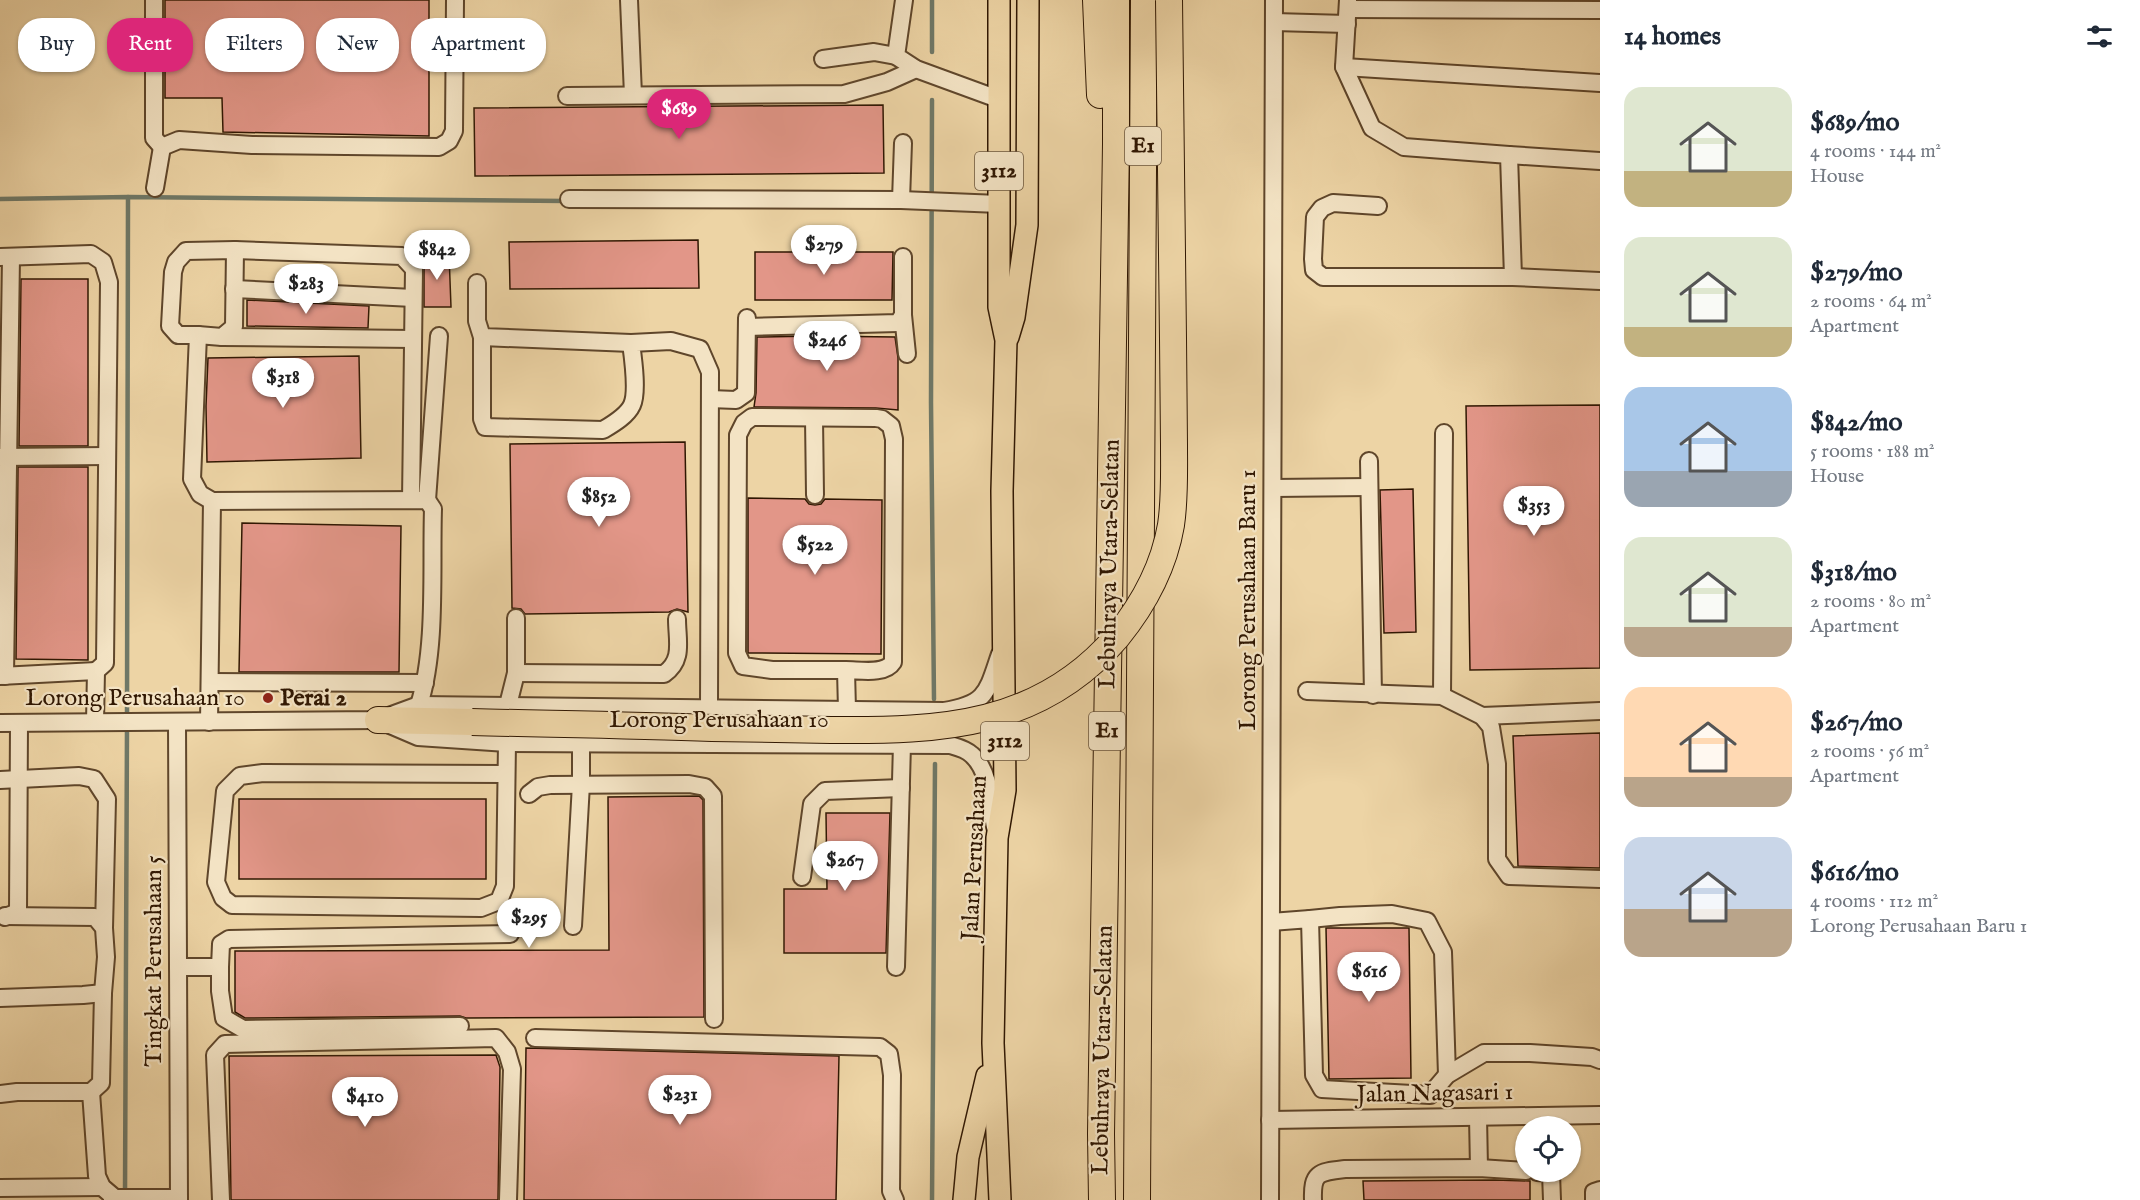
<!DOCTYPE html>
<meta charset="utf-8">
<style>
body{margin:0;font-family:"IM FELL English",serif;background:#f6f6f7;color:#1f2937;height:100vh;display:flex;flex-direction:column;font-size:22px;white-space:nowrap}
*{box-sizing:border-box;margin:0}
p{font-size:20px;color:#747a83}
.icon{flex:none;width:33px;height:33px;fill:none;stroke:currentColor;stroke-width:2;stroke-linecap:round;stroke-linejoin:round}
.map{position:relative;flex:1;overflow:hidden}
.panel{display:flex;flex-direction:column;background:#fff;width:540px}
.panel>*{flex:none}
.top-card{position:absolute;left:18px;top:18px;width:570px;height:54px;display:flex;gap:12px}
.controls{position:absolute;left:1515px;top:1116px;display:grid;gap:12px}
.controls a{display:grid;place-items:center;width:66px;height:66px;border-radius:50%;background:#fff;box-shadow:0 2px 4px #0004;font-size:30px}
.price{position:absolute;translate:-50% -51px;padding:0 14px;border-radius:21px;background:#fff;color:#222;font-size:20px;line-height:39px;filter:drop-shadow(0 2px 3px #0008)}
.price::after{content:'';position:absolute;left:50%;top:36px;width:18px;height:14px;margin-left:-9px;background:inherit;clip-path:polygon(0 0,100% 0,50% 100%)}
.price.current{background:#db2777;color:#fff}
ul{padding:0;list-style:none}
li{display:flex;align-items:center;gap:18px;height:150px;padding:0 24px}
li span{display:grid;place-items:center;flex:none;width:168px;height:120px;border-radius:18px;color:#555}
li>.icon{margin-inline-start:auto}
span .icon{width:72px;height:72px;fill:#fffc;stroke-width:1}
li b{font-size:26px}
h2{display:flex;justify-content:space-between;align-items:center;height:72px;padding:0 24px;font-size:26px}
.pill{padding:0 21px;border-radius:24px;background:#fff;box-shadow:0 2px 4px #0004;font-size:21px;line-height:54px}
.pill.current{background:#db2777;color:#fff}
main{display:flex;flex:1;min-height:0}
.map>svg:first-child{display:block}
</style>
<main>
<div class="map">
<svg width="1600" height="1200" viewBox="0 0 1600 1200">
<rect width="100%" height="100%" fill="#edd4a5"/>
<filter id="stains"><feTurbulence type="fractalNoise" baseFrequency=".00333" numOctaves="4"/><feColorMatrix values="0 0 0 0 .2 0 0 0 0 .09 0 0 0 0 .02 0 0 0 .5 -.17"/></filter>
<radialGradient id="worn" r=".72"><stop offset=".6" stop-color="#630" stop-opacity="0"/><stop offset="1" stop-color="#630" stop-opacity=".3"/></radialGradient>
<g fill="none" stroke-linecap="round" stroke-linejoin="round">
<g stroke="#6f7867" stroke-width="4.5">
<path d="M932,52v-52"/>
<path d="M932,100l-1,303 3,296"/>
<path d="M0,199l128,-2 439,4"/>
<path d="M127,717l1,-520"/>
<path d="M125,1194l2,-468"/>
<path d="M932,1200l3,-436"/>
</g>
</g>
<g fill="#e29688" stroke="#301702" stroke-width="1.5">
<path d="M165,0h264v136l-206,-4 -1,-34h-57z"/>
<path d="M883,105l1,68 -409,3 -1,-68z"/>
<path d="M698,240l1,48 -189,1 -1,-47z"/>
<path d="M755,252h138l-1,48h-137z"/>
<path d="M449,254l2,53h-27v-38l-2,-14z"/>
<path d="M21,279h67v167h-69z"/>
<path d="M247,300l122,6 -1,22 -121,-2z"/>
<path d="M815,336l80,1 3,21v52l-22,-2 -122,-1 2,-14 1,-56z"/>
<path d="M359,356l2,102 -154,4 -1,-56 2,-48z"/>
<path d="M1600,405v263l-130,2 -4,-264z"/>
<path d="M685,442l3,170 -11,-3 -8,3 -144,2 -4,-5 -9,-1 -2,-164z"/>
<path d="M18,467h70v193l-72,-1z"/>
<path d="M1413,489l3,143 -32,1 -4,-143z"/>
<path d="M748,498l57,1 4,5 6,1 6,-1 4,-5 57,1 -1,154 -133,-1z"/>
<path d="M242,523l159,3 -2,146h-160z"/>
<path d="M1600,733v135l-82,-2 -5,-130z"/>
<path d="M699,796l4,4 1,217 -238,1 -6,-2 -215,2 -10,-6v-61l374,-1 -1,-153z"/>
<rect x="239" y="799" width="247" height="80"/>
<path d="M826,813h64l-4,140h-102v-64h43z"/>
<path d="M1326,928h83l2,150 -82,1z"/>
<path d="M526,1048l313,8 -3,144h-312z"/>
<path d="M496,1055l4,12 -2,133h-267l-2,-144z"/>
<path d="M1495,1180l35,1v19h-166l-1,-19z"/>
</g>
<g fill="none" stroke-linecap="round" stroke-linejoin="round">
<defs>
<g id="minor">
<path d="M154,0v138l8,9"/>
<path d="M629,0l4,95"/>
<path d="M904,0l-8,56 20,13 82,30"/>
<path d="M1348,0l-4,67 28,61 32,19 105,8 4,122"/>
<path d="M1349,9l251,1"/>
<path d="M1274,22l73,2"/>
<path d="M823,59l51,-7 22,4"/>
<path d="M1344,67l256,16"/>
<path d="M567,96l277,-2 43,-12 29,-13"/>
<path d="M1509,155l91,6"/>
<path d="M155,188l7,-41 17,-7 73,5 187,2 10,-6 5,-10 1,-131"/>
<path d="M569,199l332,1 98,4"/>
<path d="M901,200l2,-57"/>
<path d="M1378,206l-45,-3 -11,5 -7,9 -2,42 1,11 9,7h190l87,4"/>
<path d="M235,250l-1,77 -12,10 -24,-2 -6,144 8,15 12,7 215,-1 6,9c-2,60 4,139 -14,196"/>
<path d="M0,257l91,-3 12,8 6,20 -4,381 -9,8 -1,51"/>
<path d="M477,283v38l5,16 149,6"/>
<path d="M234,289l179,9"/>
<path d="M903,315l4,39"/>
<path d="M747,327l151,-4 5,-8v-58"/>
<path d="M198,335h-20l-8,-9 3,-54 3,-10 10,-11 49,-1 167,6 12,13 -3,231"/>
<path d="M222,337l191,2"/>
<path d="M482,337v82l3,8 118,3c10,-6 24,-14 29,-25 6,-13 1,-47 -1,-62l40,-2 29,8 10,23 -1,335"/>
<path d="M710,399l26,1 10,-7 1,-75"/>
<path d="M814,418l1,77"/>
<path d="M0,457l107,-1"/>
<path d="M1369,461l4,234"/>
<path d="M1273,488l96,-1"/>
<path d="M427,500l12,-164"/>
<path d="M846,670h-74l-29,-4 -6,-13 1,-218 6,-12 8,-6 124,1 6,1 9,7 3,13 -1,223c-8,13 -33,8 -47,8l1,40"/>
<path d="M516,673l148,1c20,-14 13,-33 13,-55"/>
<path d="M0,676l96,-5"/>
<path d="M5,676l6,-419"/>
<path d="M210,682l215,1"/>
<path d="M1307,691l135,5 40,20 9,11 6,37v95l12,17 91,3"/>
<path d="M1442,696l2,-263"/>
<path d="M508,705l8,-32v-55"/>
<path d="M1482,716l118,-5"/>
<path d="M177,722l2,478"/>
<path d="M209,722l3,-221"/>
<path d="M0,723l378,-3 41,-15 525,6c43,-7 43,-19 56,-57"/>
<path d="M390,725l28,12 89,6 443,2c7,2 16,4 22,10 18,16 19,50 23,72"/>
<path d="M505,774l-242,-1 -23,3 -15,15 -9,91 7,16 9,7 249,3 18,-7 6,-15 2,-143"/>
<path d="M0,780l79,-4 15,3 13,20 -3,129"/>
<path d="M529,794l9,-7 12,-2 139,-1 16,3 8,9 1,223"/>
<path d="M802,877l10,-73 13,-13 76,-3"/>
<path d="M5,917l13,-5 1,-189"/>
<path d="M1310,919l30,-3 52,-2 35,7 16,31 4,123"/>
<path d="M1271,922l39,-3 4,156 8,14 108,6 17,-20 37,-22h46l62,4 8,3"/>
<path d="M573,926l8,-142v-41"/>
<path d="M178,967h42v24l4,27 19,11 217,-3"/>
<path d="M220,967l1,-23 8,-5 281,-5"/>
<path d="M896,967l6,-223"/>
<path d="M0,998l83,-3 20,-2"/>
<path d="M535,1038l345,9 9,7 3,21 -1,116 4,9"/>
<path d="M91,1092l6,84 5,11 13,11"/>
<path d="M0,1094l17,-2h74l10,-9 2,-90 3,-36 -2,-29 -9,-11 -90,-1"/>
<path d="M1478,1117l1,51"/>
<path d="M1270,1120l330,-5"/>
<path d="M1537,1172l14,1 1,27"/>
<path d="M0,1188l102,-1"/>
<path d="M112,1200l3,-2h64"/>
<path d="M221,1200l-6,-145 10,-11 271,-6 11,14 5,17 -4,131"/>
<path d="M1270,1200l4,-1200"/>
<path d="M1313,1200c-1,-28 6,-28 32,-31l134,-1 47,3"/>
<path d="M1594,1200v-8l6,-2"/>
</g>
<g id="major">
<path d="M999,0v307l7,33 -4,151 3,299 -8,48 -4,205 7,157"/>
<path d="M1008,337l6,-20 13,-92 1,-225"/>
<path d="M964,1200l4,-43 19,-81"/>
</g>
<g id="highway">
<path d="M1096,0l4,95"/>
<path d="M378,720l94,2"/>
<path d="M1102,1200l-1,-66 15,-990v-144"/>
<path d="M1137,1200l7,-1200"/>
</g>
</defs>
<use href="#minor" stroke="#5f462b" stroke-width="20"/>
<use href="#major" stroke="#301702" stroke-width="24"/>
<use href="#highway" stroke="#301702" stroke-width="28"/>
<use href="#minor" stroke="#f3e3c4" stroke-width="16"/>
<use href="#major" stroke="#edd4a5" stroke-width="21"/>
<use href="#highway" stroke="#edd4a5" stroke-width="26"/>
<defs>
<path id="highway-bridge" d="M472,722c80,2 160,3 240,6 39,1 79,1 119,2 110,1 209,-3 286,-93 26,-32 47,-71 54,-112 4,-26 3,-54 3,-80 0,-35 -1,-71 -1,-106 -2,-113 -3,-226 -4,-339"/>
</defs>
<use href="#highway-bridge" stroke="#301702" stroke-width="28" stroke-linecap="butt"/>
<use href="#highway-bridge" stroke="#edd4a5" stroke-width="26"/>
</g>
<circle fill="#8f2418" stroke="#f3e3c4" stroke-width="2" cx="268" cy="698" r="6"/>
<g text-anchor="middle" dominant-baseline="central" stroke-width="4.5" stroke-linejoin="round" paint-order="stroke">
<g fill="#f3e3c4" stroke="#6a543c" stroke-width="1.5">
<rect x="1125" y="127" width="36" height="38" rx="4.5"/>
<rect x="975" y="152" width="48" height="38" rx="4.5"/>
<rect x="1089" y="712" width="36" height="38" rx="4.5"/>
<rect x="981" y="722" width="48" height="38" rx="4.5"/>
</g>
<g font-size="22" font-weight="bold" fill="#301702">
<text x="1143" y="146">E1</text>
<text x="999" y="171">3112</text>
<text x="1107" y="731">E1</text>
<text x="1005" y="741">3112</text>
</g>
<g font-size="24" fill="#301702" stroke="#f3e3c4">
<text transform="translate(1110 564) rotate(-89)">Lebuhraya Utara–Selatan</text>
<text transform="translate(1248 600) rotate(-90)">Lorong Perusahaan Baru 1</text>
<text x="135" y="698">Lorong Perusahaan 10</text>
<text x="719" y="720">Lorong Perusahaan 10</text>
<text transform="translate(975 858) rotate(-87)">Jalan Perusahaan</text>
<text transform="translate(154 961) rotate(-90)">Tingkat Perusahaan 5</text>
<text transform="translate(1103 1050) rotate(-89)">Lebuhraya Utara–Selatan</text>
<text transform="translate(1435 1094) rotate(-1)">Jalan Nagasari 1</text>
</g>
<g font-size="24" font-weight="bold" fill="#301702" stroke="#f3e3c4" text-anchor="start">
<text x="280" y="698">Perai 2</text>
</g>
</g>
<rect width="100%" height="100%" filter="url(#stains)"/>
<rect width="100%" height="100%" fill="url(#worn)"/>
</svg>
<div class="controls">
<a><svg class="icon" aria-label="locate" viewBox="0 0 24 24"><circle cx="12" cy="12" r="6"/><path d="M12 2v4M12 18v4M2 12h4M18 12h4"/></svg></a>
</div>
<b class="price current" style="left:679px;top:140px">$689</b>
<b class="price" style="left:824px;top:276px">$279</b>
<b class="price" style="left:437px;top:281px">$842</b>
<b class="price" style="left:306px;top:315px">$283</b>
<b class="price" style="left:827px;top:372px">$246</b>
<b class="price" style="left:283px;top:409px">$318</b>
<b class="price" style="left:599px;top:528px">$852</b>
<b class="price" style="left:1534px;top:537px">$353</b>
<b class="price" style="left:815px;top:576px">$522</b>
<b class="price" style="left:845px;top:892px">$267</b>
<b class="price" style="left:529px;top:949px">$295</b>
<b class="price" style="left:1369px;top:1003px">$616</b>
<b class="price" style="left:680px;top:1126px">$231</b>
<b class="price" style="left:365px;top:1128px">$410</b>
<div class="top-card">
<a class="pill">Buy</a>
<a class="pill current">Rent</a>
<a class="pill">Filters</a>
<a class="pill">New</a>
<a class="pill">Apartment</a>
</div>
</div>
<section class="panel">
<h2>14 homes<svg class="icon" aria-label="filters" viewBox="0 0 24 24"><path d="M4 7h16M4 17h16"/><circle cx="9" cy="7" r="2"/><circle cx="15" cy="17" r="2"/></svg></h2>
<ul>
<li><span style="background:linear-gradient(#dfe7d0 70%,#c2b280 0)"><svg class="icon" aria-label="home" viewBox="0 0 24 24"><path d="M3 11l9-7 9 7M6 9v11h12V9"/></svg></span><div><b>$689/mo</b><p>4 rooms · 144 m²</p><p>House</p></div></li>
<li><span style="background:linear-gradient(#dfe7d0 75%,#c2b280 0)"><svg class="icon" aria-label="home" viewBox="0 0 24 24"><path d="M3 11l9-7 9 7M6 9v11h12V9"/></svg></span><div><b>$279/mo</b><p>2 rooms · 64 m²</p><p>Apartment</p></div></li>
<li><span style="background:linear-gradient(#a9c7e8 70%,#9aa5b1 0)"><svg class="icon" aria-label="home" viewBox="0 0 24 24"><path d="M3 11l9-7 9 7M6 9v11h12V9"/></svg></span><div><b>$842/mo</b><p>5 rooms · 188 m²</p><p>House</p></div></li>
<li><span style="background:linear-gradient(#dfe7d0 75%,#b9a48a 0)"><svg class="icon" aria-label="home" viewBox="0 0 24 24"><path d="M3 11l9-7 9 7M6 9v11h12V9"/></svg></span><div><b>$318/mo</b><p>2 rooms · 80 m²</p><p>Apartment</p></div></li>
<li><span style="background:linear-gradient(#ffd9b3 75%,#b9a48a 0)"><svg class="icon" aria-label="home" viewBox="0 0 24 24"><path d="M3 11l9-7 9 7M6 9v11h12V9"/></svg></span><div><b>$267/mo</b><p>2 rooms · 56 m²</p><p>Apartment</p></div></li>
<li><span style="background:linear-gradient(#c9d6e8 60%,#b9a48a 0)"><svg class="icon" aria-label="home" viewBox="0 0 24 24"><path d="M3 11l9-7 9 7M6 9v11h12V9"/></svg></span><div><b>$616/mo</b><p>4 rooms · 112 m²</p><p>Lorong Perusahaan Baru 1</p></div></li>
</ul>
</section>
</main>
